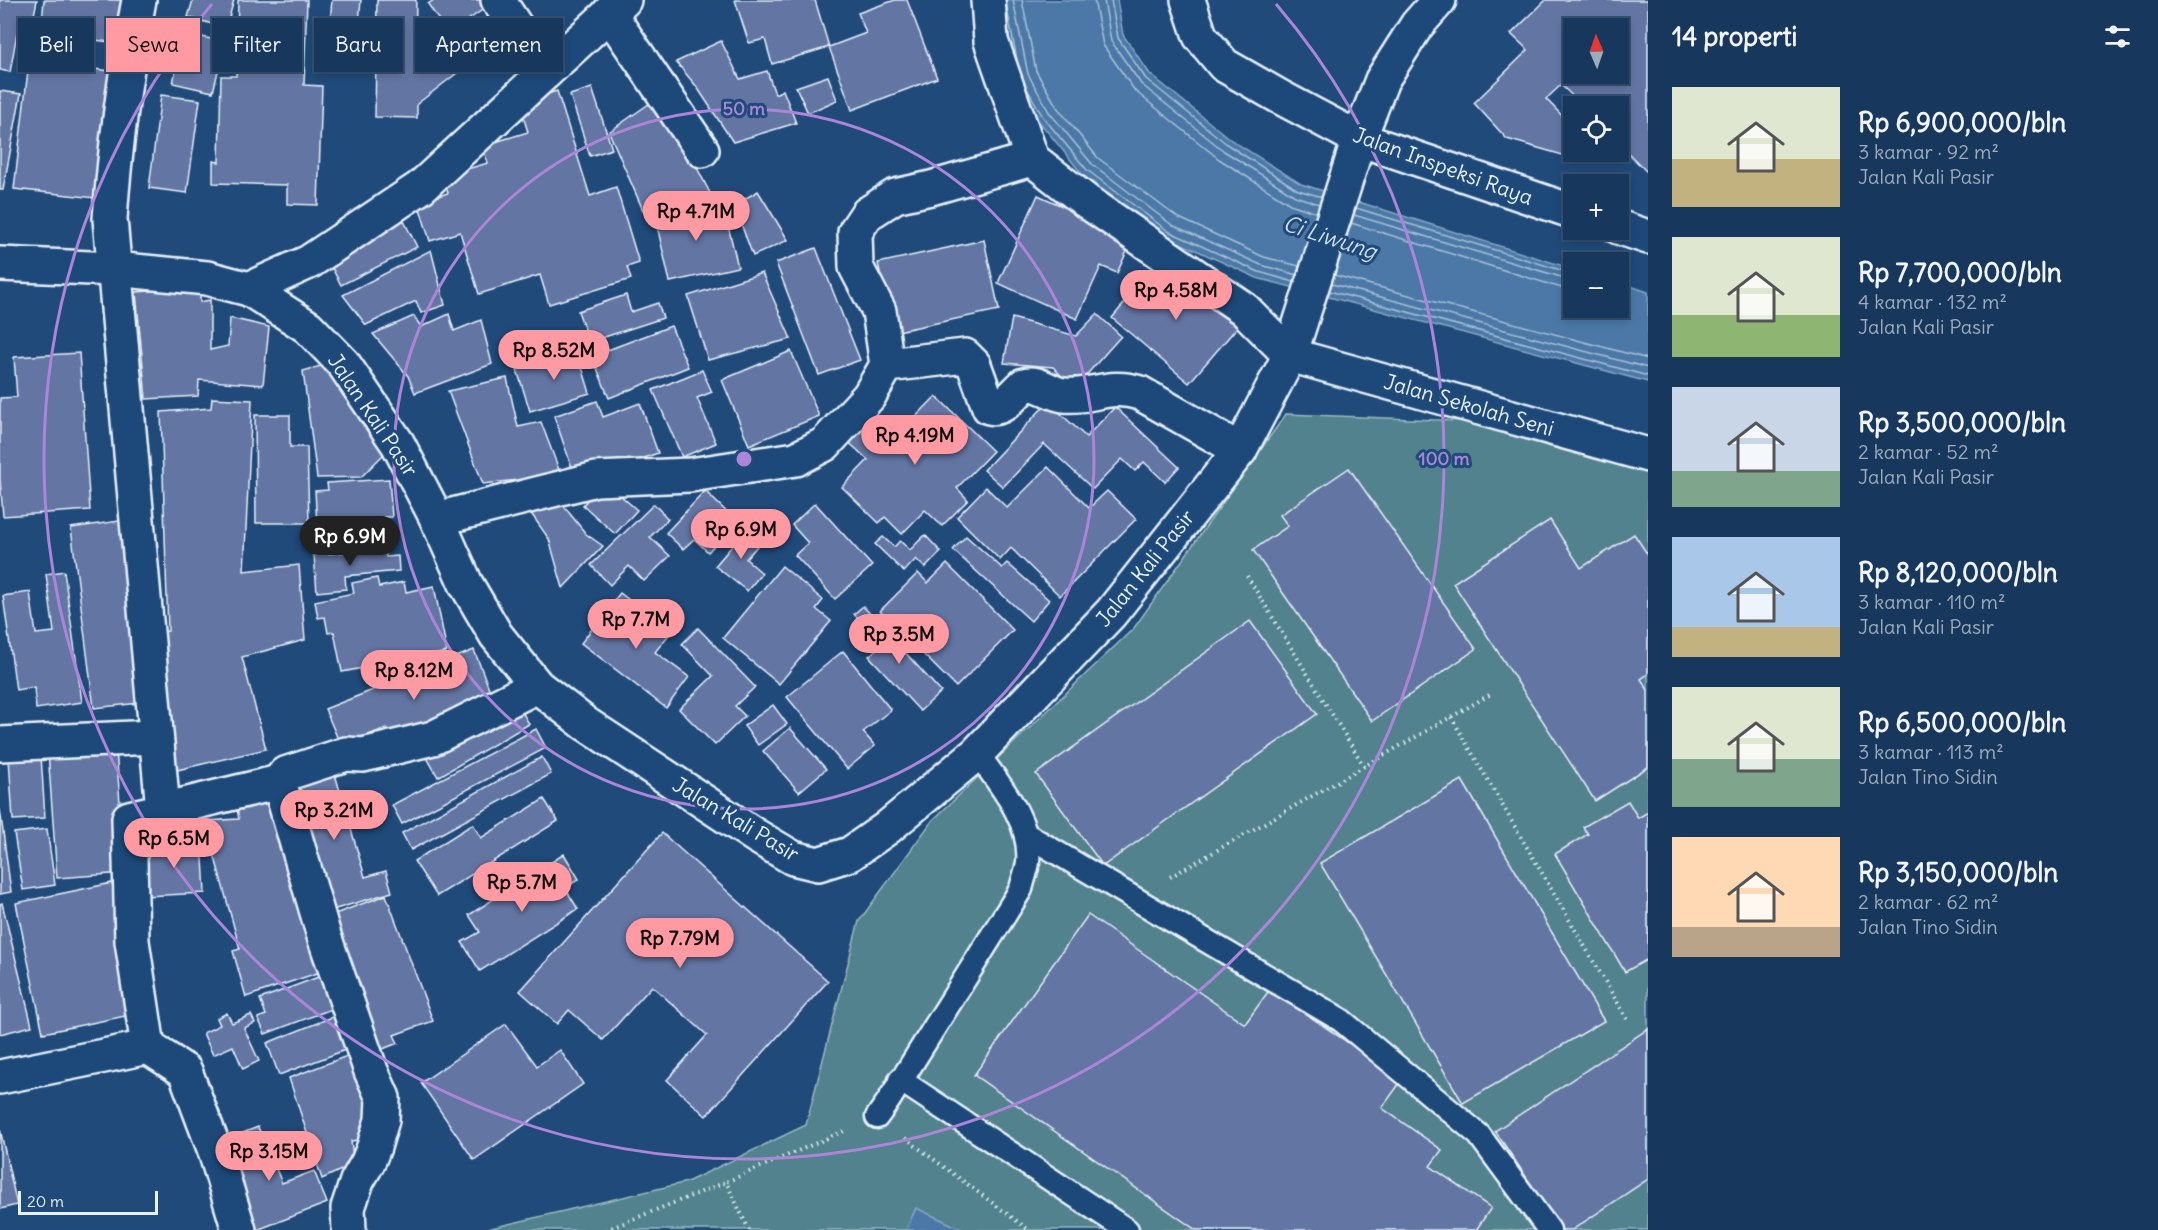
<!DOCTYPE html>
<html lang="id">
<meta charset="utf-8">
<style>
body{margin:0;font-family:Delius,sans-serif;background:#203f62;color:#f1f3f6;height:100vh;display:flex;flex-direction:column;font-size:22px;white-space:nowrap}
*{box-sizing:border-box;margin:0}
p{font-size:20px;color:#9eacbb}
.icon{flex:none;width:33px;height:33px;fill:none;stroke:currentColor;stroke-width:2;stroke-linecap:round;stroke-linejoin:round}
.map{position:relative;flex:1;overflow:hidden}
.side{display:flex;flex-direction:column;background:#17385c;width:510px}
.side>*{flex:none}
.banner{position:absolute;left:18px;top:18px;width:570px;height:54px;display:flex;gap:12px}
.needle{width:39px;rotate:358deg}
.fabs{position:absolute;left:1563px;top:18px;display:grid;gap:12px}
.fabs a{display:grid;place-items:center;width:66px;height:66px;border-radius:0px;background:#17385c;box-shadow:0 3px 9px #0003,0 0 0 2px #365272;font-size:30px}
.scale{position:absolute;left:18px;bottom:15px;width:140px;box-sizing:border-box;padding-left:6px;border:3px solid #e8f1f8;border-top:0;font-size:16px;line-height:21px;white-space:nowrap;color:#e8f1f8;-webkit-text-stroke:4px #1f4a7a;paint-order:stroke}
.price{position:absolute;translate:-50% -51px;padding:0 14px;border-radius:21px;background:#ff9aa2;color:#111;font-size:20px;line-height:39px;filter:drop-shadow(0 2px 3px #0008)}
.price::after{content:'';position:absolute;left:50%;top:36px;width:18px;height:14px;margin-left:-9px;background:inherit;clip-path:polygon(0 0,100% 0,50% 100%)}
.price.current{background:#222;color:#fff}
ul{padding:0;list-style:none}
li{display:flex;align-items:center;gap:18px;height:150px;padding:0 24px}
li span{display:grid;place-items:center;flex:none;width:168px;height:120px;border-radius:0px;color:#555}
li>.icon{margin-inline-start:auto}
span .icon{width:72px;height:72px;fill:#fffc;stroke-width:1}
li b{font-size:26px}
h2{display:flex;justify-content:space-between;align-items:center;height:72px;padding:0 24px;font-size:26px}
.chip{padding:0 21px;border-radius:0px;background:#17385c;box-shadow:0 3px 9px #0003,0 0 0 2px #365272;font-size:21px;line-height:54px}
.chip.current{background:#ff9aa2;color:#111}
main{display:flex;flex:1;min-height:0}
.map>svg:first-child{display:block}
</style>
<main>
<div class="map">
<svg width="1648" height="1230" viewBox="0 0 1648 1230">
<rect width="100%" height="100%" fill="#1f4a7a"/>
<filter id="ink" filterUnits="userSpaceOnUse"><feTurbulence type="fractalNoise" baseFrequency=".0167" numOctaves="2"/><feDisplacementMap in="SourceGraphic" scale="12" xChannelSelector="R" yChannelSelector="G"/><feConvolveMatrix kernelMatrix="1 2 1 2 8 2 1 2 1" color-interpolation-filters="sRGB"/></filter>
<g filter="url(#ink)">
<path fill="#51828d" stroke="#9cbac2" stroke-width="1.5" d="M1286,414l200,8 162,52v756h-1165l204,-48 119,-57 53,-204 73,-100 202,-193z"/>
<g fill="#4b78a6" stroke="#8aa8c7" stroke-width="1.5">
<path d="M1000,0h117l6,35 27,39 81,66 70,44 272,85 1,39h44l1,-26 29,10v90l-391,-104 -92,-42 -83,-62 -44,-54 -23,-42z"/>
<path d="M916,1208l48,22h-58z"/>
</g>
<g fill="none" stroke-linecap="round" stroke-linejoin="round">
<g stroke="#a9c1d7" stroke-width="1.5">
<path d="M1013,0l15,74 21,38 43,52 80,61 89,40 36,10"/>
<path d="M1022,0l14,71 21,36 41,51 79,59 87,40 35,9"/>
<path d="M1094,0l9,45 32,46 84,68 71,45 27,9"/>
<path d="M1104,0l7,41 30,43 83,67 71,45 24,8"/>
<path d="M1111,0l7,38 28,41 82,66 70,45 24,7"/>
<path d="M1006,4l12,61"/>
<path d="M1025,85l18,32 44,53 81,61 91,41 35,10"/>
<path d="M1356,208l218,66"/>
<path d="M1354,215l220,66"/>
<path d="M1351,223l214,66 9,1"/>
<path d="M1334,275l314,84"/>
<path d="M1332,284l316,84"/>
<path d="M1329,291l319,85"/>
</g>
</g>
<g fill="#6374a3" stroke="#e8f1f8" stroke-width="1.5" fill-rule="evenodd">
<path d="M0,0h37l-7,35 -13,-2 -7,39 -10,-2z"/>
<path d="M44,0h86l-5,44 -84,-11z"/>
<path d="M193,0h41l-8,28 -38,-11z"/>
<path d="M238,0h69l-3,85 18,1 -4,119 -31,-1v-19l-74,-2v-22l6,1 2,-86h15z"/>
<path d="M332,0h29l-6,68 -29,-3z"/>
<path d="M377,0h39l-1,53 27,-12 15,32 -40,31v14l-42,-1z"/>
<path d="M434,0h46l5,8 -37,26 -20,-30z"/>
<path d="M735,0h80l14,47 -57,17 -7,-25 -16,4z"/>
<path d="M895,0h12l30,78 -85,32 -23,-63 37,-14 -8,-20z"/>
<path d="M1546,0h102v173l-30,-30v-37h-35l-22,-21 -15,14 28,29v21l-8,7 -59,-17 -33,-36 54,-53 -17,-16zM1574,28h44v46h-44z"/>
<path d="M184,33l41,9 -12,50 -40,-9z"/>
<path d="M721,41l19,38 27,-8 8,23 8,-4 13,33 -63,19 -36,-55 -21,-25z"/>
<path d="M29,62l91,10 -15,127 -91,-10z"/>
<path d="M828,76l9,24 -29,13 -12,-26z"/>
<path d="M592,88l20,61 -22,7 -20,-61z"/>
<path d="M0,91l21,3 -18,96h-3z"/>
<path d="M557,91l33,105 26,-9 23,76 -12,4 4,12 -82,25 -9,-29 -61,19 -19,-62 -30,9 -12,-39 30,-9 -5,-17 45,-13 -6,-17 46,-14 -9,-29z"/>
<path d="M161,95l39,5 -13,93 -38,-5z"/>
<path d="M660,96l50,97 -67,17 -34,-78z"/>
<path d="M758,191l30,49 -35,16 -19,-51z"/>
<path d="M1038,195l95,43 -16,35 -16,-7 -24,53 -79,-36z"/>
<path d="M722,201l16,66 -68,15 -15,-65z"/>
<path d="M401,215l16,32 -76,38 -17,-32z"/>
<path d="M984,240l15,70 -106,22 -15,-69z"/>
<path d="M816,248l44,112 -41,15 -43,-112z"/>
<path d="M431,250l14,55 -24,8 -5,-12 -50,24 -23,-30z"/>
<path d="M1162,259l78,65 -51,59 -77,-65z"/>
<path d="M762,273l29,66 -83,21 -20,-64z"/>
<path d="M200,287v15l10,-2v50l18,-4 2,-28 39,9 -6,58 -64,-5 -1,16 -52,3 -10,-107z"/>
<path d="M626,295l5,17 27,-9 5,15 -74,24 -11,-31z"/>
<path d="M449,314l5,17 27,-11 11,44 -77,29 -7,-17 -35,-42 41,-18 7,11z"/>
<path d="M1097,314l24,22 -47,53 -21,-22 -49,-4 8,-45 64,18z"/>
<path d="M671,326l17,41 -79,31 -17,-42z"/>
<path d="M577,351l13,42 -60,18 -13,-41z"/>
<path d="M791,351l28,65 -70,29 -27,-65z"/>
<path d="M79,353l11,157 -87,6 -3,-37v-81l17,-1 -3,-40z"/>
<path d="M324,365l61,88 -24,24 -44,1 -14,-107z"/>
<path d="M702,370l10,22 -15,6 19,45 -34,14 -29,-67z"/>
<path d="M507,378l11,49 23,-5 20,53 -78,9 -35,-93z"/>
<path d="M936,396l57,55 -36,37 11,12 -26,26 -17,-16 -23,24 -17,-17 -6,6 -37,-36 26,-27 -25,-23 23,-24 28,26z"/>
<path d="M212,398l40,2 -8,171 55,-6 6,75 -63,17 24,92 -93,22 -21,-139 16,-1 -7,-219 50,-4z"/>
<path d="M597,401l6,16 37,-14 18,50 -81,29 -23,-66z"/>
<path d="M1048,402l38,35 29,-30 64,60 -14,15 -21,-20 -9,9 -13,-12 -29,30 -49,-45 -41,43 -19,-17z"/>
<path d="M255,415h35v32h17l2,76h-53z"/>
<path d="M1048,467l41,41 18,-17 29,28 -76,77 -49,-48 -11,12 -43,-43 29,-30 21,21z"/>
<path d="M1349,468l127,181 -104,72 -119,-171 35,-24 -8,-11z"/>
<path d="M389,479l3,38h-8l1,20 -49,3 -2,-16 -17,1 -2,-34 13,-1 -1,-7z"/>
<path d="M604,481l33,29 -22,24 -32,-29z"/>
<path d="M705,491l32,31 -29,30 -14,-13 -11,10 -17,-16z"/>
<path d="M555,495l31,39 17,12 -40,42 -14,-49 -21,-30z"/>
<path d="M815,503l57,63 -37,33 -40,-44 13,-12 -16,-18z"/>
<path d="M654,504l14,15 -18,18 20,19 -26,25 -15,-15 -19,19 -19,-20z"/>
<path d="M126,520l23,182 -55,6 -23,-180z"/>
<path d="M1550,520l31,48 53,-34 14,21v119l-7,5 7,11v77l-53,34 -142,-218z"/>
<path d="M748,527l15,12 -17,20 16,14 -15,18 -32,-25z"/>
<path d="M925,535l16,17 -16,16 -9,-9 -12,13 -29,-28 8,-7 11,10 6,-6 10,9z"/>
<path d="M966,536l36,32 5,-5 42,37 -18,21 -78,-71z"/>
<path d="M385,549l1,8 12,-1 1,15 -54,5 1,13 -29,3 -3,-37z"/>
<path d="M947,564l66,66 -57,57 -76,-76 38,-38 10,10z"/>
<path d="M782,566l41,34 -7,9 15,12 -52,63 -56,-46z"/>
<path d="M64,571l18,131 -46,7 -2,-22 -18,3 -13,-94 27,-4 6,42 18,-2 -8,-58z"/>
<path d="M377,578l2,9 25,-5 2,10 28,-6 13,66 -105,20 -8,-40 -6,1 -3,-16 -7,1 -3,-17 39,-8 -2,-10z"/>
<path d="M620,593l51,39 -16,20 34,25 -23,31 -85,-65z"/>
<path d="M863,606l78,86 -21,19 -51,-55 13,-12 -28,-30z"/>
<path d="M1250,621l67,93 -214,152 -67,-92z"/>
<path d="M698,628l57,59 -20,19 10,10 -30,29 -36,-36 34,-33 -31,-32z"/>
<path d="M474,650l20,51 -103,41 -5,-14 -45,18 -16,-37z"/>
<path d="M843,651l48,59 -28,22 12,14 -28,23 -60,-72z"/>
<path d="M516,701l13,23 -91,53 -13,-23z"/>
<path d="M773,705l14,19 -29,21 -14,-19z"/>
<path d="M790,728l36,41 -27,23 -36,-41z"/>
<path d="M536,729l10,19 -144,76 -10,-19z"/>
<path d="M116,748l9,125 -68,5 -9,-126z"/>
<path d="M41,756l4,62 -32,2 -4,-62z"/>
<path d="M542,757l9,17 -140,76 -9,-17z"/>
<path d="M332,764l33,113 21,-6 6,21 -63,19 -38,-135z"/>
<path d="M1462,780l142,241 -141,82 -143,-240z"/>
<path d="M544,799l14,22 -121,75 -23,-35 59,-37 8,14z"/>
<path d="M271,800l55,170 -80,27 -13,-46 7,-2 -35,-128 34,-2 -3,-15z"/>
<path d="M1628,801l10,17 10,-6v147l-23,13 -70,-118 33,-20 -5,-7z"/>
<path d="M0,809l11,83 -11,2z"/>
<path d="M47,829l8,56 -32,5 -9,-57z"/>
<path d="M662,833l166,148 -122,135 -39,-36 40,-45 -55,-49 -49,54 -34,-30 -12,14 -37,-33z"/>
<path d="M202,841l3,52 -60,3 -2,-52z"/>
<path d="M564,854l15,25 -14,9 13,21 -98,62 -18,-29 18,-10 -11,-17z"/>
<path d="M112,883l28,130 -97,20 -27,-130z"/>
<path d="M386,895l47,126 -39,14 4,8 -23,9 -51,-134z"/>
<path d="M2,903l30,123 -32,8v-130z"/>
<path d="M1088,915l157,109 25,-35 132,91 -20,28 60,42 -12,16 61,42 -15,22h-280l-222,-155z"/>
<path d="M329,973l13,32 -77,29 -7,-16 8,-3 -6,-16z"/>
<path d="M227,1013l5,10 19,-8 4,8 -11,5 15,33 -16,8 -10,-23 -20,9 -10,-22 17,-8 -3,-7z"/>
<path d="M340,1014l13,33 -74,28 -12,-32z"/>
<path d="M506,1024l31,42 23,-16 23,34 -109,76 -53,-77z"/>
<path d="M1648,1029v150l-76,51h-10l-67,-99z"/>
<path d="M347,1056l17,8 11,74 -24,3 3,23 -32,15 -33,-101z"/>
<path d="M258,1127l24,56 32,-12 13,32 -70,27 -37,-88z"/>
<path d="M0,1129l17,76 -17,4z"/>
</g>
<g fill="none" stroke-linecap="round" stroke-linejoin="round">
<defs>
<g id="lane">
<path d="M1027,835l314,185 138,115 70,95"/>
<path d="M900,1080l227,150"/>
<path d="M877,1117l12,-17 132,-211c2,-9 6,-19 7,-27 4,-41 -29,-78 -51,-109"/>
</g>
<g id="street">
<path d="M139,0c-14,73 -24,145 -29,219l53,591 -34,8 3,123 16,106"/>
<path d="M498,0l48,72"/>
<path d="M988,0l3,41 41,118 54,42 158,108 46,46"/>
<path d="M609,13l93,137"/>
<path d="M249,289l60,-27 112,-75 203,-187"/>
<path d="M887,365l78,-9 9,9 15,42c14,4 25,-13 35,-22 14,-5 26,9 40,10 28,3 44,-12 76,-2l100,57"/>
<path d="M437,519l159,-40 94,-4 106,-16 29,-15 44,-48 18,-31 -8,-54 -23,-44 -1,-35 12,-18 28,-18 36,-8 101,-29"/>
<path d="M0,744l155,-7"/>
<path d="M163,810l116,-28"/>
<path d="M0,1077l148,-30 37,24 30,80 24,79"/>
<path d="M349,1230l-1,-22 9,-27 11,-19 6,-15 8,-27 1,-22 -12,-27 -47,-135 -45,-154 6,-8 61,-20 17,1 70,-17 104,-52"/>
</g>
<g id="secondary">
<path d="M1188,0l12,36 24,29 56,32 79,42 215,73"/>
<path d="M1618,227l30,10"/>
<path d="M0,264l114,5 93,9 42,11 59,38 35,36 55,81 39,75 29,65 30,51 41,51 49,38 170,112 37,22 25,6 32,-10 37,-26 90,-75 134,-140 129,-163 50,-95 69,-216 23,-59 35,-55 22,-25"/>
<path d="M1290,355l358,100"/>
</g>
</defs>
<use href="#lane" stroke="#e8f1f8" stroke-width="27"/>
<use href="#street" stroke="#e8f1f8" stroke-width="38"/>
<use href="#secondary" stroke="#e8f1f8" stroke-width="38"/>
<g stroke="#e8f1f8" stroke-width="4" stroke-dasharray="1.5 4.5" stroke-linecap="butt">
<path d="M1247,576l117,190"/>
<path d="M1451,717l176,302"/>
<path d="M1170,877l323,-184"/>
<path d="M905,1138l124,92"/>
<path d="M606,1230l120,-48"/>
<path d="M749,1230l-23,-48 118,-51"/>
</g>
<use href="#lane" stroke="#1f4a7a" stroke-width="22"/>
<use href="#street" stroke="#1f4a7a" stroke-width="33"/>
<use href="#secondary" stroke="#1f4a7a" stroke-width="33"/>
</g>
</g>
<g fill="none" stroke="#ac85d9" stroke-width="3">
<circle cx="744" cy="459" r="350"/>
<path d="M1276 4A700 700 0 1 1 212 4"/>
</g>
<g text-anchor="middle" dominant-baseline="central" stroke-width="6" stroke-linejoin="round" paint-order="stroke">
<g font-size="21" fill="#e8f1f8" stroke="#1f4a7a">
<text transform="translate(1443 166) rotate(20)">Jalan Inspeksi Raya</text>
<text transform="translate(1469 405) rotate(16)">Jalan Sekolah Seni</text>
<text transform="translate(373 415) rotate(56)">Jalan Kali Pasir</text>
<text transform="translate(1145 568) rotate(-51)">Jalan Kali Pasir</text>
<text transform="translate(736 819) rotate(31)">Jalan Kali Pasir</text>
</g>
<g font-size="22" font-style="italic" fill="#d0dfec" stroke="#1f4a7a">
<text transform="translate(1330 237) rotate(18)">Ci Liwung</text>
</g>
</g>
<circle cx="744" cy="459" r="9" fill="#ac85d9" stroke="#1f4a7a" stroke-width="3"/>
<g font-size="18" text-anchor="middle" font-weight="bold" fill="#ac85d9" stroke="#1f4a7a" stroke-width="6" stroke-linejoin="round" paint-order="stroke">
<text x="744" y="115">50 m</text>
<text x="1444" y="465">100 m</text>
</g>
</svg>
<div class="fabs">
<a><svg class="needle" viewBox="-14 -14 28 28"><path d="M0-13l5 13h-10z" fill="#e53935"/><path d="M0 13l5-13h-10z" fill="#9eacbb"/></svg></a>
<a><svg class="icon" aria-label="locate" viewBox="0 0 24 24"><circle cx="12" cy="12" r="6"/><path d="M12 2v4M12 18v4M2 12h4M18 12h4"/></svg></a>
<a>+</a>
<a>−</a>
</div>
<div class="scale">20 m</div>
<b class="price" style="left:696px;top:242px">Rp 4.71M</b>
<b class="price" style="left:1176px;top:321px">Rp 4.58M</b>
<b class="price" style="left:554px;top:381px">Rp 8.52M</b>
<b class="price" style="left:915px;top:466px">Rp 4.19M</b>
<b class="price" style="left:741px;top:560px">Rp 6.9M</b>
<b class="price current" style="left:350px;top:567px">Rp 6.9M</b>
<b class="price" style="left:636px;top:650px">Rp 7.7M</b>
<b class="price" style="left:899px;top:665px">Rp 3.5M</b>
<b class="price" style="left:414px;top:701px">Rp 8.12M</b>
<b class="price" style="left:334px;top:841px">Rp 3.21M</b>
<b class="price" style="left:174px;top:869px">Rp 6.5M</b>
<b class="price" style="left:522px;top:913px">Rp 5.7M</b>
<b class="price" style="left:680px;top:969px">Rp 7.79M</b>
<b class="price" style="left:269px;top:1182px">Rp 3.15M</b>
<div class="banner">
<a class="chip">Beli</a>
<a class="chip current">Sewa</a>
<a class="chip">Filter</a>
<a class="chip">Baru</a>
<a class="chip">Apartemen</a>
</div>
</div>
<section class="side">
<h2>14 properti<svg class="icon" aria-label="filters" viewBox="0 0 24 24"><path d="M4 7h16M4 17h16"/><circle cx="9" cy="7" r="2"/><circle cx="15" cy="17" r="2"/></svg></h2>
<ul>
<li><span style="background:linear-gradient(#dfe7d0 60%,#c2b280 0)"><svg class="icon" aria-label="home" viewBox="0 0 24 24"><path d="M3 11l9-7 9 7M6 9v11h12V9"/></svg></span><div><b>Rp 6,900,000/bln</b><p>3 kamar · 92 m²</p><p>Jalan Kali Pasir</p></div></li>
<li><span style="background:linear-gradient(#dfe7d0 65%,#8fb573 0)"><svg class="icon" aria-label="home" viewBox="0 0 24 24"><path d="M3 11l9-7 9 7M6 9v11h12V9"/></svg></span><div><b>Rp 7,700,000/bln</b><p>4 kamar · 132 m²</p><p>Jalan Kali Pasir</p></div></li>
<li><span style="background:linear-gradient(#c9d6e8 70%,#7fa58c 0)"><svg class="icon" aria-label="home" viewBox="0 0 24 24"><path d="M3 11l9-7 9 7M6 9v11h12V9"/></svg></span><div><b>Rp 3,500,000/bln</b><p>2 kamar · 52 m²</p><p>Jalan Kali Pasir</p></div></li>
<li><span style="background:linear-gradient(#a9c7e8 75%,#c2b280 0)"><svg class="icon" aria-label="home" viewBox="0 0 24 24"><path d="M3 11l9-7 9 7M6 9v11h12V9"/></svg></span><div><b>Rp 8,120,000/bln</b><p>3 kamar · 110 m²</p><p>Jalan Kali Pasir</p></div></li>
<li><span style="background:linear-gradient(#dfe7d0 60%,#7fa58c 0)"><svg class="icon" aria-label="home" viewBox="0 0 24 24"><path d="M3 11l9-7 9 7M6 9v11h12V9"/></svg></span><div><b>Rp 6,500,000/bln</b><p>3 kamar · 113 m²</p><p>Jalan Tino Sidin</p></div></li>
<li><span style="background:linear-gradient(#ffd9b3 75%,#b9a48a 0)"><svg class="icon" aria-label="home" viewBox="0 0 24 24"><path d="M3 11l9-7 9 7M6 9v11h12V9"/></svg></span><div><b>Rp 3,150,000/bln</b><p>2 kamar · 62 m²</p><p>Jalan Tino Sidin</p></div></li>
</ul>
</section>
</main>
